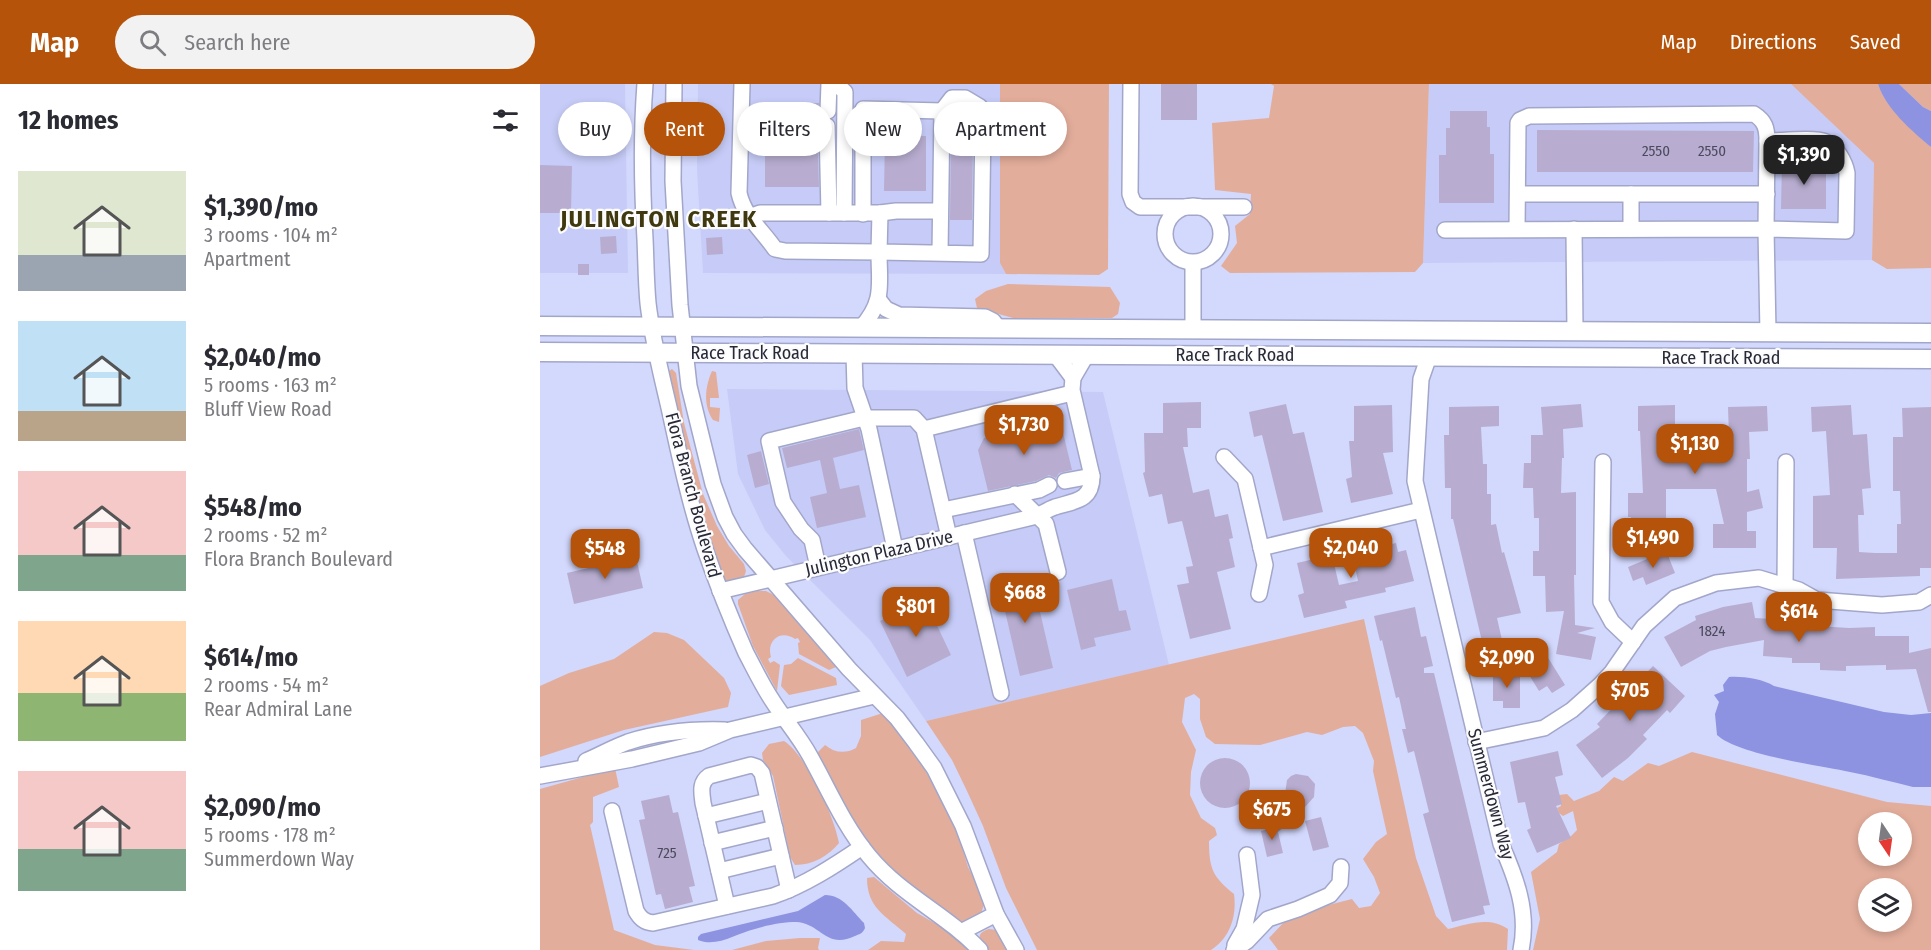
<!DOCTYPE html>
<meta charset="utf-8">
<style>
body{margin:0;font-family:"Fira Sans Condensed",sans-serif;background:#f2f2f3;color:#2b2b33;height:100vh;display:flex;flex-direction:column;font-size:22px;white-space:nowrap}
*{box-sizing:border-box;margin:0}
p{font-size:20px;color:#7c7c81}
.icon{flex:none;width:33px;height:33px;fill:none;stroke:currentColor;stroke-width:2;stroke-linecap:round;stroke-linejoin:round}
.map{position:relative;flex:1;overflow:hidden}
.drawer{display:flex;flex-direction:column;background:#fff;width:540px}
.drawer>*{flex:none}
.banner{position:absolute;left:18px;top:18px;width:570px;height:54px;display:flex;gap:12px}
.needle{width:39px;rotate:167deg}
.controls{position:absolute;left:1318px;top:728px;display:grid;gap:12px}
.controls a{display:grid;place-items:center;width:54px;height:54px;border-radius:50%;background:#fff;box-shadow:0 3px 9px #0003;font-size:30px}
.price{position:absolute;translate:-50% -51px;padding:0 14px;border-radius:12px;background:#b45309;color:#fff;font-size:20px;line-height:39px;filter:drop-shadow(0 2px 3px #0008)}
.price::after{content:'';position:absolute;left:50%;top:36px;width:18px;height:14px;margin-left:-9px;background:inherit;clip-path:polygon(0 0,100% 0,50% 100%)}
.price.selected{background:#222;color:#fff}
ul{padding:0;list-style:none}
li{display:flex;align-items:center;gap:18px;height:150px;padding:0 18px}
li span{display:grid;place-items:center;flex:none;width:168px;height:120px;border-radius:0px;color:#555}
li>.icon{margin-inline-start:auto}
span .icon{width:72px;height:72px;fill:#fffc;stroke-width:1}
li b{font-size:26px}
h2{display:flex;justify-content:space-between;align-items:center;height:72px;padding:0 18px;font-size:26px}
.chip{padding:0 21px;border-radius:27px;background:#fff;box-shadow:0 3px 9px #0003;font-size:21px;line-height:54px}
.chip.selected{background:#b45309;color:#fff}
header{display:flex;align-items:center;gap:36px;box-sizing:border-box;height:84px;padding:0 30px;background:#b45309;color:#fff}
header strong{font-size:28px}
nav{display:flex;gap:33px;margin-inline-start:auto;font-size:21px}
.search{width:420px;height:54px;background:#f2f2f3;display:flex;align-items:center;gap:15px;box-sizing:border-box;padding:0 21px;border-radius:33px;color:#7c7c81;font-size:22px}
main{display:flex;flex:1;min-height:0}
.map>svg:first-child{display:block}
</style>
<header>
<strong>Map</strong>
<div class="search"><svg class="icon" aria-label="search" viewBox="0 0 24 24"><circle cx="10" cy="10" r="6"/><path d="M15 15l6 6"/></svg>Search here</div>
<nav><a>Map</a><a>Directions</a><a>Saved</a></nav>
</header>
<main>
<section class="drawer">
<h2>12 homes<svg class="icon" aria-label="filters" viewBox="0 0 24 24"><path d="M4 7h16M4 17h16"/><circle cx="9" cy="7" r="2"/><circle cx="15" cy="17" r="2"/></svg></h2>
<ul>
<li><span style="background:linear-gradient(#dfe7d0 70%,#9aa5b1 0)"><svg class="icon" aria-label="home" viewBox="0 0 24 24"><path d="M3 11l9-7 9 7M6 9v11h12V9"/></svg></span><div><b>$1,390/mo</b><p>3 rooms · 104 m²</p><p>Apartment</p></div></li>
<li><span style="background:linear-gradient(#bfe0f5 75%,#b9a48a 0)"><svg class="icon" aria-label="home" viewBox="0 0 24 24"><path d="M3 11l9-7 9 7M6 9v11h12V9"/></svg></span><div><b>$2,040/mo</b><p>5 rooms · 163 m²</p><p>Bluff View Road</p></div></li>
<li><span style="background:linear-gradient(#f6c9c9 70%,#7fa58c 0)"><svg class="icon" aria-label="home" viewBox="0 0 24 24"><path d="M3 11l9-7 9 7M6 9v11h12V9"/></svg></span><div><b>$548/mo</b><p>2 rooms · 52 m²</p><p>Flora Branch Boulevard</p></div></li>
<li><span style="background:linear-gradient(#ffd9b3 60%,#8fb573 0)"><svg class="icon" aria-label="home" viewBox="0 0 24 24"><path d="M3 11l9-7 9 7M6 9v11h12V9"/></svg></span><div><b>$614/mo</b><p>2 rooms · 54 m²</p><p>Rear Admiral Lane</p></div></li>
<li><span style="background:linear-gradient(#f6c9c9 65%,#7fa58c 0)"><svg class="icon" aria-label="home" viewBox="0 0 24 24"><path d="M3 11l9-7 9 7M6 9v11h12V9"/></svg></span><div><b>$2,090/mo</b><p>5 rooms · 178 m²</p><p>Summerdown Way</p></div></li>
</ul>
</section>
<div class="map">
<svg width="1391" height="866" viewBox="0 0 1391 866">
<rect width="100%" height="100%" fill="#d3d8fd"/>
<g fill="#c6ccf7">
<path d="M0,0h85l3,189h-88z"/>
<path d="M158,0h302v179l6,11 -303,-1 -6,-103z"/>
<path d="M889,0h362l83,79 -2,97 -449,3z"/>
<path d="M187,305l376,3 66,273 -243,56 -56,-81 -84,-84 -21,-26 -27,-56z"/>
</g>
<g fill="#e3ad9b" fill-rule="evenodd">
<path d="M460,0h109l-1,185 -9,6 -93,-1 -6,-11z"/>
<path d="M731,0h158l-6,179 -8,9 -185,1 -9,-7 16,-23 -2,-17 15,-12 1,-20 -36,-4 -3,-67 57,-5 5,-32z"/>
<path d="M1251,0h87c9,26 34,45 53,63v121l-44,1 -15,-9 2,-97z"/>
<path d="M1359,0h32v27l-8,-4z"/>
<path d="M468,200l102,3 10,16 -2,11 -6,4h-99l-36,-10 -2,-9 11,-8z"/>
<path d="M132,285l4,4 8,50 19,71 14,32 12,20 15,18 2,7 -2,6c-6,4 -12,6 -19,4 -31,-64 -41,-137 -56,-206v-4z"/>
<path d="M172,287l4,1 3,26h-9v9l10,1 -1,14 -6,-2c-10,-15 -8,-33 -1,-49z"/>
<path d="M217,507h9l8,4 62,72 -7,3 -30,-16 -1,-11 2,-1 -2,-4 -3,1c-14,-10 -29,1 -24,18l-3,2 2,4 4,-2 6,4 -3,26 -24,-45 -15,-42v-4l7,-6z"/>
<path d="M824,535l52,239 20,58 12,13c20,-5 41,-13 60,0l-1,21h-229l-9,-12 17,-18 23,-10 43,-11 7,9 12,-2 9,-13 -6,-16 -11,-18 13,-17 11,-8 -14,-63 1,-10 -11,-28 -8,-7 -12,1 -21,8 -15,-3 -47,13 -45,-1 -9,-7 -6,-18v-20l-6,-5 -9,4 -3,24 14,28 -5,22 -1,23 11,23 14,10 2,7 -8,6c0,28 4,36 25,53 3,22 -4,44 -23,56h-174l-31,-62 -23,-62 -16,-35 -15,-31 -26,-39z"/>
<path d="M114,548l13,1 17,7 40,38 7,15 -3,14 -104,23 -84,27v-71l29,-13 45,-14z"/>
<path d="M258,574l38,20 1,7 -48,10 -8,-9 3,-21 7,-1z"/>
<path d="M343,629l25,28 46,79 14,47 13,25 3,12 -3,10 -18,9 -7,-1 -29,-18 -63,-61 -49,-88 10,-10c10,8 20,9 31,3l5,-12v-16z"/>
<path d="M244,657c23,15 50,75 55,102 -11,13 -26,22 -44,22l-5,-8 -17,-81 -10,-16 -1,-7 7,-9z"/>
<path d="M1152,668l195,50 44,4v144h-398l7,-31 -9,-47 26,-20 2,-8 12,-8 6,-6 -4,-19 -10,5 -4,-3 -2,-5 4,-2 -2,-11 8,-1 7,7 25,-10 15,-14 9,4 25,-18 11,3zM1329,738h33v33h-33zM1329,804h33v33h-33z"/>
<path d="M75,684l4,19 -26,10v25l-3,3 24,105 41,15 39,5h-154v-161z"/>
<path d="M334,793l43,36 35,20 17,17h-101l13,-9 23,1 2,-8c-20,-18 -39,-26 -39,-56z"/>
<path d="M449,845l7,1 12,20h-22c-7,-9 -11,-17 3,-21z"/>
<path d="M260,854h20l-2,10 1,2h-87l34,-9z"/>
</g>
<g fill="#8d93e0">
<path d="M1338,0h21l24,23 8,4v36c-19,-16 -45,-38 -53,-63z"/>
<path d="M1189,593c13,-1 34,2 45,9l110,26 27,3 20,-2v74h-18c-21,-5 -42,-11 -63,-15 -32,-7 -111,-17 -133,-37l-2,-21 4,-12 -5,-7 10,-4 -1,-6z"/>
<path d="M285,811c18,0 27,16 39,28l1,5c-2,5 -5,6 -10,8 -29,14 -34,-13 -59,-14 -12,0 -29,3 -41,7 -18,4 -38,19 -57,11v-3l3,-3 97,-23z"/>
</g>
<g fill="#b8add0">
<rect x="621" y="0" width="36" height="36"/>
<path d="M279,19l-1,8 4,7 -5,8 2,61h-54v-83z"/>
<path d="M910,27h37v16h3v27h4v49h-55v-48h7v-27h4z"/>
<path d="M997,46l217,1 -1,41h-216z"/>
<path d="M345,52h41v55h-42z"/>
<path d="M411,59h22l-1,77h-22z"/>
<path d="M1242,78h44v47h-45z"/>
<path d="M0,81l32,1 -1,47h-31z"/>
<path d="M76,152l1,17 -16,1 -1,-17z"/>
<path d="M182,153l1,17 -16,1 -1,-17z"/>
<rect x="38" y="180" width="11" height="11"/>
<path d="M661,318v26h-14l1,19h-5l10,46 16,-4 6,28 13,-3 5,24 -4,1 6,28 -18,5 14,57 -41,10 -13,-54 12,-2 -3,-16 7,-1 -11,-45 -14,3 -6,-30 -13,3 -6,-24 2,-1 -1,-39h19v-30z"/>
<path d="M746,320l7,30 11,-2 19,80 -40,9 -21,-86 -8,2 -5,-25z"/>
<path d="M1041,320l2,23 -20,2 1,29h-2l-1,35 15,-1v83h-2l1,50 20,3 -18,5 19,4 -5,23 -35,-6 8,-43 -18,1 -1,-36h-12v-25h6v-33h-5l-1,-30h-10l1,-25h7v-28h12l-2,-28z"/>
<path d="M852,321l1,47 -10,1 10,41 -42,9 -5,-24 6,-2 -3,-36h5v-35z"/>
<path d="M1135,321v30h10v3l44,-2 -1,-29 39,-1 1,25 -19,1 1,27h-3v33l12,-3 4,19 -16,4v19h9v17h-43v-24h11l-8,-35h-50v33h3v25h-39l1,-30h-3v-24h15l-3,-62h-2v-25z"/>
<path d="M1311,321l2,30 14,-1 2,30 2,24 -9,1 2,26h-6l1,37 16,1h22v-29h4l-1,-33h-7v-54h10l-1,-29 29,-1v161h-11v8l-84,3 1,-31h-24v-52l17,-1 -4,-64 -14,1 -1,-25z"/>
<path d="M959,322v20l-18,1 2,37h4v30h4v31l5,-1 6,29 2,-1 17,61 -24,5 7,31 -19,5 -32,-135h-2v-31h-6l-1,-53h5v-28z"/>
<path d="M520,336l12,50 -13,3 -3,5 -7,-3 -13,6 -48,10 -10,-41 6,-12z"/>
<path d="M319,345l5,21 -31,8 7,31 19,-4 7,32 -49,11 -7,-31 17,-4 -7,-33 -33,8 -5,-20z"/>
<path d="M221,367l8,33 -14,4 -8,-33z"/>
<path d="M856,459l2,9 8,-2 8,31 -29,7 1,4 -41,9 2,7 -43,10 -6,-23 6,-2 -7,-30 35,-8 7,30 19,-4 -6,-28z"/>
<path d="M1129,466v8l6,15 -29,12 -3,-8 -10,4 -5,-14z"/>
<path d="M96,473l7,31 -69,16 -7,-31z"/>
<path d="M491,489l22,95 -33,8 -22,-95z"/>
<path d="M572,495l7,32 7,-1 5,20 -37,8 2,8 -15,4 -14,-60z"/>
<path d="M385,516l26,55 -44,22 -27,-56z"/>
<path d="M1212,518l3,16 34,2v3h29v3l31,2 26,-1v9h34v17l22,-5v64h-3l-12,-43 -30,1v-5l-40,1v5l-26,-1v-7h-28v-5l-29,-2 1,-16 -38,7 -16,4 -29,16 -17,-30 32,-17 -1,-4 28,-9z"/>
<path d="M875,523l6,30 5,-1 7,30 -9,2v5h10l56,232 -7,1 2,8 -33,8 -29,-108 6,-2 -15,-61 -6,2 -6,-24h4l-7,-32 -3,1 -14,-58 -2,1 -6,-25z"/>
<path d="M1002,564l23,37 -13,8 -5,-7 -8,5 -18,-29z"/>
<path d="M1113,582l32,30 -15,17 -3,-3 -24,25 4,4 -19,19 -26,20 -26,-33 24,-18 -3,-3z"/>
<path d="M953,588h27v36h-17v-7h-10z"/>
<path d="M1018,667l5,24 -8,2 7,27 -6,2 15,32 -34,15 -10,-23 4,-2 -6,-26 -7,1 -8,-41z"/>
<circle cx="685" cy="699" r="25"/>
<path d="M756,690l12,2 7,8 -1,13 -9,10 -15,-5 -5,-8 2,-14 4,-4z"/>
<path d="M129,711l4,18 5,-1 17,74 -6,1 4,15 -28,7 -4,-15 -5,1 -17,-75 6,-1 -4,-18z"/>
<path d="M781,733l8,30 -16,4 -8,-30z"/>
<path d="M746,741l-8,7 5,21 -16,4 -6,-26z"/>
</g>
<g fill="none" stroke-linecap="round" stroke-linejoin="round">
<defs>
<g id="minor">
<path d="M105,0c-4,52 -3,104 0,155 1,21 1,43 3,64 4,36 14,74 22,109 10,46 20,93 35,137 12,35 26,70 41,104 8,15 16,32 26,47 12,19 27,36 38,56 19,34 34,70 59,100 32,39 77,58 111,94"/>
<path d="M134,0l-1,97 7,124 9,81 24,98 12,33 9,17 11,15 104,120 48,49 19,25 18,25 29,58 33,88 20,36"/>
<path d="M202,0l-3,109c5,23 23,37 36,56l10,2 94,1c0,33 6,49 -18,76"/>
<path d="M296,0l9,8 -1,121h36l-1,39 102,2 2,-128 -3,-19 -15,-9h-13l-10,13 -2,142"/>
<path d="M591,0l-1,110 3,8 7,5h104"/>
<path d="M288,27l1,-27"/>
<path d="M287,42l2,87"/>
<path d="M978,110h249"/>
<circle cx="653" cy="150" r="28"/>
<path d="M340,129l16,-2h44"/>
<path d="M323,130v-105l79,2"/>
<path d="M209,133l11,-4h84"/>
<path d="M977,145l1,-106 2,-3 9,-4 225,-2c11,7 13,14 13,27"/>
<path d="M1034,145l1,102"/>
<path d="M1091,145v-35"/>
<path d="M905,146l321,-1 1,-88c14,0 47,-4 59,1 10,4 19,20 21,31l-1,58 -80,-2 2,104"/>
<path d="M653,179v67"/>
<path d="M339,216l7,9 13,6 86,2 8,4 6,8"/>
<path d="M314,269l1,35 14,41 26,120"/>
<path d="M515,270l18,24"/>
<path d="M889,272l-8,23 -6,102 86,363c15,34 28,68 20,106"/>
<path d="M384,345l148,-36"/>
<path d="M684,373l21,22 20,86 -6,29"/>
<path d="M1063,378l-2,140 11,20 21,20"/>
<path d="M525,397l27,-5"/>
<path d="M475,410l31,30 12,48"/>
<path d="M403,426l96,-20 10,-5"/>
<path d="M424,449l37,160"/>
<path d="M721,464l160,-38"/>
<path d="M278,483l-6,-27 -11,-11 -18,-27 -14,-61 95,-23h50l10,11 25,108"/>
<path d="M1245,501l1,-123"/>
<path d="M180,507l317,-75c6,-3 12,-7 18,-9 20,-6 37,-6 37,-31l-20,-86 1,-12 14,-24"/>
<path d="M936,658l68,-14 28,-18 28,-25 12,-13 32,-46 31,-28 41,-15 43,-5 40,12 18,10 65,5 37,-3 12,-7"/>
<path d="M46,677c14,-6 28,-14 42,-19 31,-10 64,-13 97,-12"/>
<path d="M0,692l92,-17 67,-16 31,-13 144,-34"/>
<path d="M72,727l24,100c4,7 8,11 17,12l120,-27c32,-11 61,-30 89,-49"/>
<path d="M166,732l62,-15"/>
<path d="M172,759l63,-15"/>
<path d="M179,787l62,-15"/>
<path d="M187,822l-24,-103c-1,-10 -4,-20 6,-27l42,-11 6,2 5,6 27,117"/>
<path d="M421,848l35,-18"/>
<path d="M695,861l9,-16 8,-34 -5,-40"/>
<path d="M694,866l13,-9 21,-22 30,-10 32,-14 10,-12 1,-16"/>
</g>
<g id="major">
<path d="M0,242l1391,7"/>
<path d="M0,268l1391,7"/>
</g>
</defs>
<use href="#minor" stroke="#a2a7ca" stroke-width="18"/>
<use href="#major" stroke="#a2a7ca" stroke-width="21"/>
<use href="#minor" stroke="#fff" stroke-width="15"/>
<use href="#major" stroke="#fff" stroke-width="18"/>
</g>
<g text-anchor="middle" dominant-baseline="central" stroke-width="4.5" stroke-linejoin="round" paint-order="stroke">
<g font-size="15" fill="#4b4a5d">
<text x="1116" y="67">2550</text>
<text x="1172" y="67">2550</text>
<text x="1172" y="547">1824</text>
<text x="127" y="769">725</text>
</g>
<g font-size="18" fill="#272937" stroke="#fcfcfc">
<text x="210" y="269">Race Track Road</text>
<text x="695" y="271">Race Track Road</text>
<text x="1181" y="274">Race Track Road</text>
<text transform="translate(153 411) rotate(75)">Flora Branch Boulevard</text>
<text transform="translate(339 469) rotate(-13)">Julington Plaza Drive</text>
<text transform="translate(951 710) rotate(75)">Summerdown Way</text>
</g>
<g font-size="24" font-weight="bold" letter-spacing="1.5" fill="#40390f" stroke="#fcfcfc">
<text x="119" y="135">JULINGTON CREEK</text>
</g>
</g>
</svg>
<div class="controls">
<a><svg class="needle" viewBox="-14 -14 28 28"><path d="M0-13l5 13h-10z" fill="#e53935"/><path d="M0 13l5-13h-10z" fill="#7c7c81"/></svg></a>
<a><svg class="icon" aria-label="layers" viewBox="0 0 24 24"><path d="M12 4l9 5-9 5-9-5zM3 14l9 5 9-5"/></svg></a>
</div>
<b class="price selected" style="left:1264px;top:102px">$1,390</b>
<b class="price" style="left:484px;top:372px">$1,730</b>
<b class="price" style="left:1155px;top:391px">$1,130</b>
<b class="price" style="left:1113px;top:485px">$1,490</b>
<b class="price" style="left:811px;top:495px">$2,040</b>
<b class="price" style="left:65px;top:496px">$548</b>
<b class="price" style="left:485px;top:540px">$668</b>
<b class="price" style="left:376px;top:554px">$801</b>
<b class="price" style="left:1259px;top:559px">$614</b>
<b class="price" style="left:967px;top:605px">$2,090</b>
<b class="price" style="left:1090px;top:638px">$705</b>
<b class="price" style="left:732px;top:757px">$675</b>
<div class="banner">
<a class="chip">Buy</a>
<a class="chip selected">Rent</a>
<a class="chip">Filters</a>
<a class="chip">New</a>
<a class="chip">Apartment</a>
</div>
</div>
</main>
